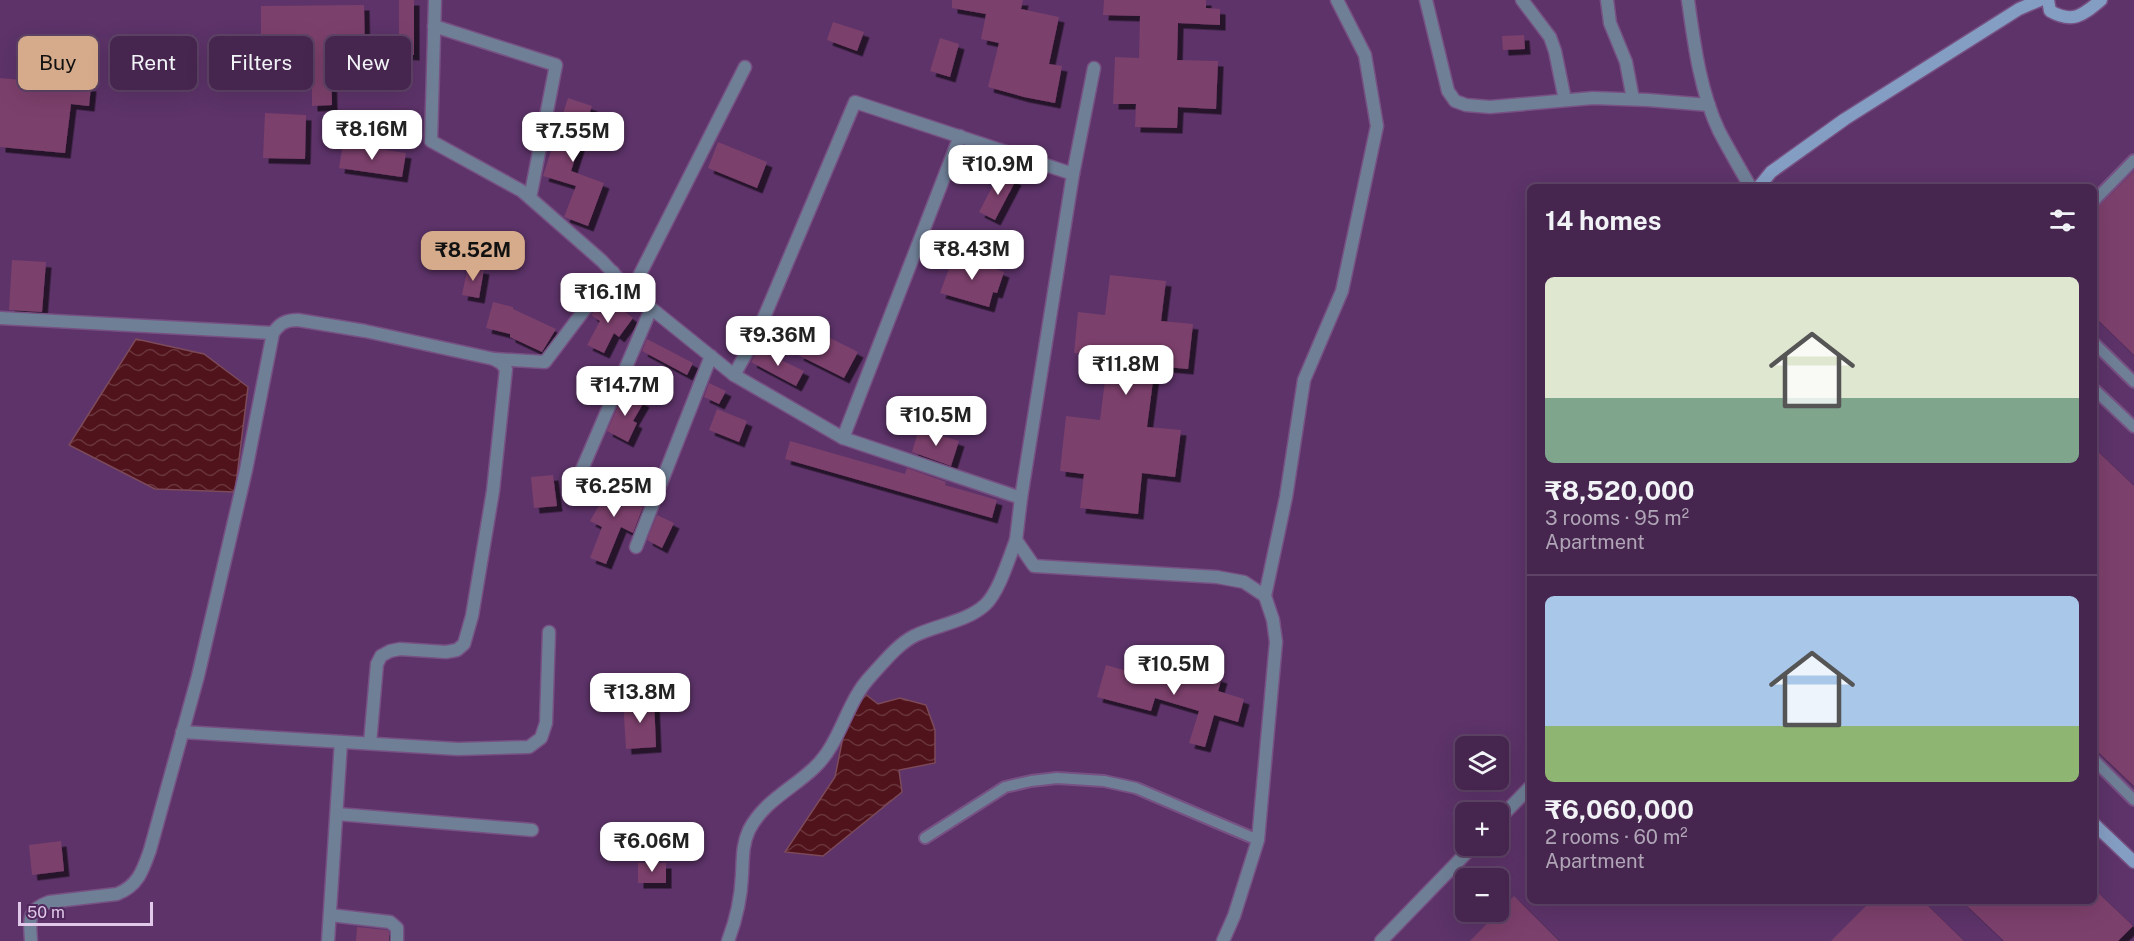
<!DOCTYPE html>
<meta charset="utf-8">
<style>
body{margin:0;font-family:"Public Sans",sans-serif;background:#4d2e56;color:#f1f3f6;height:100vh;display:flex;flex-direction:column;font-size:22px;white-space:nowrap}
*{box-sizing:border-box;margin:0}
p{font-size:20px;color:#b0a5b7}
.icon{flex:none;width:33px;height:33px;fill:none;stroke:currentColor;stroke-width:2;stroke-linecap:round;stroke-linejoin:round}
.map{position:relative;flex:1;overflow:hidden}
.sheet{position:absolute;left:1527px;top:184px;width:570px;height:720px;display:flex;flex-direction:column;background:#46264f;border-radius:9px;box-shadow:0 6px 24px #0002,0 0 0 2px #5e4366}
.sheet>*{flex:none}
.hud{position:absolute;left:18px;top:36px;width:570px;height:54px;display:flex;gap:12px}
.fabs{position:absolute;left:1455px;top:736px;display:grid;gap:12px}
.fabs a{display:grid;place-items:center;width:54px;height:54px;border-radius:9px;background:#46264f;box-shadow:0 6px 24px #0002,0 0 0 2px #5e4366;font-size:30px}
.scale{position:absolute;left:18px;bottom:15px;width:135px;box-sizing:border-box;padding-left:6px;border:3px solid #e1c9e9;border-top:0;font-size:16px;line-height:21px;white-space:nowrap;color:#e1c9e9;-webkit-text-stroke:4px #51285e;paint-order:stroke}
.price{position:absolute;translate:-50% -51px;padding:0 14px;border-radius:12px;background:#fff;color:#222;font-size:20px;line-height:39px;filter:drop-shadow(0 2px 3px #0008)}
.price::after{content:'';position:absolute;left:50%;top:36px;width:18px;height:14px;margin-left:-9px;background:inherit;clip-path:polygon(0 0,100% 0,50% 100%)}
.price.current{background:#d6ab8b;color:#111}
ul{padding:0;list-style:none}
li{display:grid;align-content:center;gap:12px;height:318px;padding:0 18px}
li+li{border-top:2px solid #5e4366}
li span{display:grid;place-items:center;height:186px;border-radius:9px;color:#555}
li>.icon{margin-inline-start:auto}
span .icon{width:108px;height:108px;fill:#fffc;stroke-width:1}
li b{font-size:26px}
h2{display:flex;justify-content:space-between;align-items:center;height:72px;padding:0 18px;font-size:26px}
.tag{padding:0 21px;border-radius:9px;background:#46264f;box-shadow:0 6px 24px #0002,0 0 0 2px #5e4366;font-size:21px;line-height:54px}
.tag.current{background:#d6ab8b;color:#111}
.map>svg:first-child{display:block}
</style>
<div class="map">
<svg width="2134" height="941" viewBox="0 0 2134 941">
<defs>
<pattern id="water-waves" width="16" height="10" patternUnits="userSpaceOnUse" patternTransform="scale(1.5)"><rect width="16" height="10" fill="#50131b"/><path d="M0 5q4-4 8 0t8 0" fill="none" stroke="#69343c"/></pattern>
<filter id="shadow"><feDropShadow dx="5.5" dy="5.5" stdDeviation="0" flood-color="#0009"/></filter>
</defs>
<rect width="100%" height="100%" fill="#5d3369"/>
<g fill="url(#water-waves)" stroke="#7c4a59" stroke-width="1.5">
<path d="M136,339l68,15 44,33 -13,105 -80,-3 -86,-44z"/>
<path d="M865,694l13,10 22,-6 26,7 9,25v33l-36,7 3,22 -79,64 -38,-4 50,-75 9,-45z"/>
</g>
<g fill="#7b406c" filter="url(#shadow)">
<path d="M399,0h15v55l-15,-1z"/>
<path d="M952,0h71l-2,9 38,8 -10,47 13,2 -7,37 -31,-6 -36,-10 11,-44 -18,-4 5,-25 -34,-6z"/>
<path d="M1104,0h102v8l14,1v16l-42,-2 -1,37 41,1 -2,48 -38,-2 -1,21 -42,-1 1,-23h-23l2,-47 24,1 1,-42 -37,-1z"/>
<path d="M364,5l1,49h-34l1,51 -20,1v-52l-51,1v-49z"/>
<path d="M833,22l31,10 -7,19 -30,-11z"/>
<path d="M1524,35l1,14 -22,1 -1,-14z"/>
<path d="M940,38l19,6 -9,33 -20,-6z"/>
<path d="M0,78l91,8 -2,20 -18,-2 -6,49 -65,-6z"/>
<path d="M568,98l24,8 -21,65 33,12 -16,43 -24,-9 12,-31 -33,-10z"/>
<path d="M265,113l41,2 -1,44 -42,-1z"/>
<path d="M718,142l49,20 -10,26 -49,-20z"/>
<path d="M343,144l63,9 -4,24 -63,-9z"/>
<path d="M2134,171v184l-40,-39v-108l5,-2z"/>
<path d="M1000,172l16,8 -21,40 -16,-8z"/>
<path d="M954,255l50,17 -7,21 -4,-1 -4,15 -49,-14z"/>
<path d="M12,260l34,2 -4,50 -33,-2z"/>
<path d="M468,266l16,3 -5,29 -17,-3z"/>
<path d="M1110,275l56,6 -5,40 32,3 -5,45 -33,-3 -8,61 34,3 -6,47 -33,-4 -4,41 -58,-6 4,-34 -24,-3 6,-55 34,4 8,-63 -34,-4 4,-41 27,3z"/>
<path d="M605,296l28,22 -14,19 -5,-4 -10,20 -17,-8 13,-24 -9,-6z"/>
<path d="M493,302l20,5v2l43,20 -14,23 -32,-15v-3l-24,-6z"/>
<path d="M812,329l46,23 -14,26 -46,-23z"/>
<path d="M647,339l46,24 -6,12 -45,-24z"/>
<path d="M758,349l46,22 -8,15 -45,-24z"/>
<path d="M709,383l17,8 -7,13 -15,-7z"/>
<path d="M626,392l18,10 -11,19 4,2 -9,19 -21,-11 17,-38z"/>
<path d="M717,409l30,12 -8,21 -30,-12z"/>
<path d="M919,429l40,12 -8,25 -39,-14z"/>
<path d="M790,441l115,33 2,-6 39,14 -1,3 52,15 -5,18 -207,-59z"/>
<path d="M2094,448l40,38v300l-40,-38z"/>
<path d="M553,475l4,31 -23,2 -3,-31z"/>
<path d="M609,479l27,13 -5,9 12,6 -10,26 -12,-6 -15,37 -16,-6 12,-31 -12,-6 11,-19 -3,-1z"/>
<path d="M657,515l17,8 -12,25 -15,-8z"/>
<path d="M1106,665l71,20 6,-18 39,11 -4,13 26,8 -6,23 -24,-7 -9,32 -16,-4 10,-32 -44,-13 -4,13 -54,-14z"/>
<path d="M654,699l2,48 -30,2 -3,-49z"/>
<path d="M61,841l3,30 -32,4 -3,-30z"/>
<rect x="638" y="863" width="28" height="20"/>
<path d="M2094,889l39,37 -15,15h-114l-41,-39h131z"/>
<path d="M1514,896l45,45h-89z"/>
<path d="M1870,902h54l40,39h-133z"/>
<path d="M357,927l30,3 2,2v9h-33z"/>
</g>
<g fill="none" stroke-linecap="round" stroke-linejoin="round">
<defs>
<g id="lane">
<path d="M2094,201l40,-41"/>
<path d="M2094,343l40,39"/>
<path d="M2094,389l40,38"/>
<path d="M2094,760l40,40"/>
<path d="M925,838l80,-51 26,-6 26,-3 47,3 32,7 122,52"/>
</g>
<g id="street">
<path d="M435,0l-4,141 91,50 80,70 29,31 103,83 109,63 178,60"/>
<path d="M1426,0l22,91 7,10 11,4 24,2 103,-9 55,2 61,5"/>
<path d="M1522,0l28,37 5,14 10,49"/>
<path d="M1607,0l3,23 16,39 7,37"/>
<path d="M1688,0c6,43 12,91 31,131 10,19 21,38 32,57"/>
<path d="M434,26l122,39 -26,133"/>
<path d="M1094,68l-21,106 -52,324 -5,42 18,26 183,11 27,5 21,14"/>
<path d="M631,292l114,-225"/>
<path d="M0,318l273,15"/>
<path d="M494,359l51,3 68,-90"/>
<path d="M734,375l23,-41 98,-232 218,72"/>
<path d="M843,438l117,-302"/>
<path d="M580,474l71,-165"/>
<path d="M636,547l75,-191"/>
<path d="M182,732l276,17 71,-2 12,-9 5,-15 3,-91"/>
<path d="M337,814l195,16"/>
<path d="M1498,820l32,-33"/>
<path d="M330,915l60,7 7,6v13"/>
<path d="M31,941c-1,-20 -5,-31 18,-39l68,-8c21,-8 26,-24 33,-44l48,-174 48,-206 27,-137c7,-10 13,-13 25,-13l67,11 129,28 7,4 5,6 -13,122 -21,125 -8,28 -7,6 -11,2 -46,-3 -10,2 -9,5 -4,8 -7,79"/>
<path d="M328,941l13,-199"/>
<path d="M728,941c8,-21 13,-43 14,-66 1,-16 0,-30 7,-45 15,-29 43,-41 65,-62 27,-25 32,-66 57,-92 13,-14 26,-31 43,-40 22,-11 52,-14 71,-31 14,-13 24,-47 31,-65"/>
<path d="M1223,941l11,-25 24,-76 18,-198 -3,-22 -8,-24 21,-99 18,-117 38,-89 35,-165 -12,-71 -28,-55"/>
<path d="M1381,941l92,-95"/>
</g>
<g id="secondary">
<path d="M2048,0l2,11c23,13 33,4 51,-11"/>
<path d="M1758,188l13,-16 74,-53 174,-110 21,-9"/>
<path d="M2094,824l40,38"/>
</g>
</defs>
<use href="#lane" stroke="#775183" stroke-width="14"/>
<use href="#street" stroke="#775183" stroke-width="15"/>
<use href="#secondary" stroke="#775183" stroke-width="15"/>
<use href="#lane" stroke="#6f7f96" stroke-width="10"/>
<use href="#street" stroke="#6f7f96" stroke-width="12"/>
<use href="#secondary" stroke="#849dc2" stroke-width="12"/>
</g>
</svg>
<div class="fabs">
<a><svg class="icon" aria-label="layers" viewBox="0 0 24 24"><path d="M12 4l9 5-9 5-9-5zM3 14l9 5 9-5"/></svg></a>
<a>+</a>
<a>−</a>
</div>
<div class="scale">50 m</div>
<b class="price" style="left:372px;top:161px">₹8.16M</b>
<b class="price" style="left:573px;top:163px">₹7.55M</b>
<b class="price" style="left:998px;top:196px">₹10.9M</b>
<b class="price" style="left:972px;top:281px">₹8.43M</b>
<b class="price current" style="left:473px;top:282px">₹8.52M</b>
<b class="price" style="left:608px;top:324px">₹16.1M</b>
<b class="price" style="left:778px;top:367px">₹9.36M</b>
<b class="price" style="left:1126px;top:396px">₹11.8M</b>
<b class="price" style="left:625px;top:417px">₹14.7M</b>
<b class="price" style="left:936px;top:447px">₹10.5M</b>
<b class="price" style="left:614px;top:518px">₹6.25M</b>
<b class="price" style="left:1174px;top:696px">₹10.5M</b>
<b class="price" style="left:640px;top:724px">₹13.8M</b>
<b class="price" style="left:652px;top:873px">₹6.06M</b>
<div class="hud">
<a class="tag current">Buy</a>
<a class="tag">Rent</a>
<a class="tag">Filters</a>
<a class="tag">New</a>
</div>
<section class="sheet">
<h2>14 homes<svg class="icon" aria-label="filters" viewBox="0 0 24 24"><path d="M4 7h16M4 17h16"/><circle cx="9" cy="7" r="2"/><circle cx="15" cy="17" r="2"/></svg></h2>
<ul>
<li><span style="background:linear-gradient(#dfe7d0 65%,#7fa58c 0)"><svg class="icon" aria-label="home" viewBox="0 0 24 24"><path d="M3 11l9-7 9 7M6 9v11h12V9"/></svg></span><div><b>₹8,520,000</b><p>3 rooms · 95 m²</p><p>Apartment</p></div></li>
<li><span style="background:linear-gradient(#a9c7e8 70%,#8fb573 0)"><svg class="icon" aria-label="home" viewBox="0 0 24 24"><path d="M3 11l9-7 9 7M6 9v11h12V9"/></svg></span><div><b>₹6,060,000</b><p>2 rooms · 60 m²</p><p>Apartment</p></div></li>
</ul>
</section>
</div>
